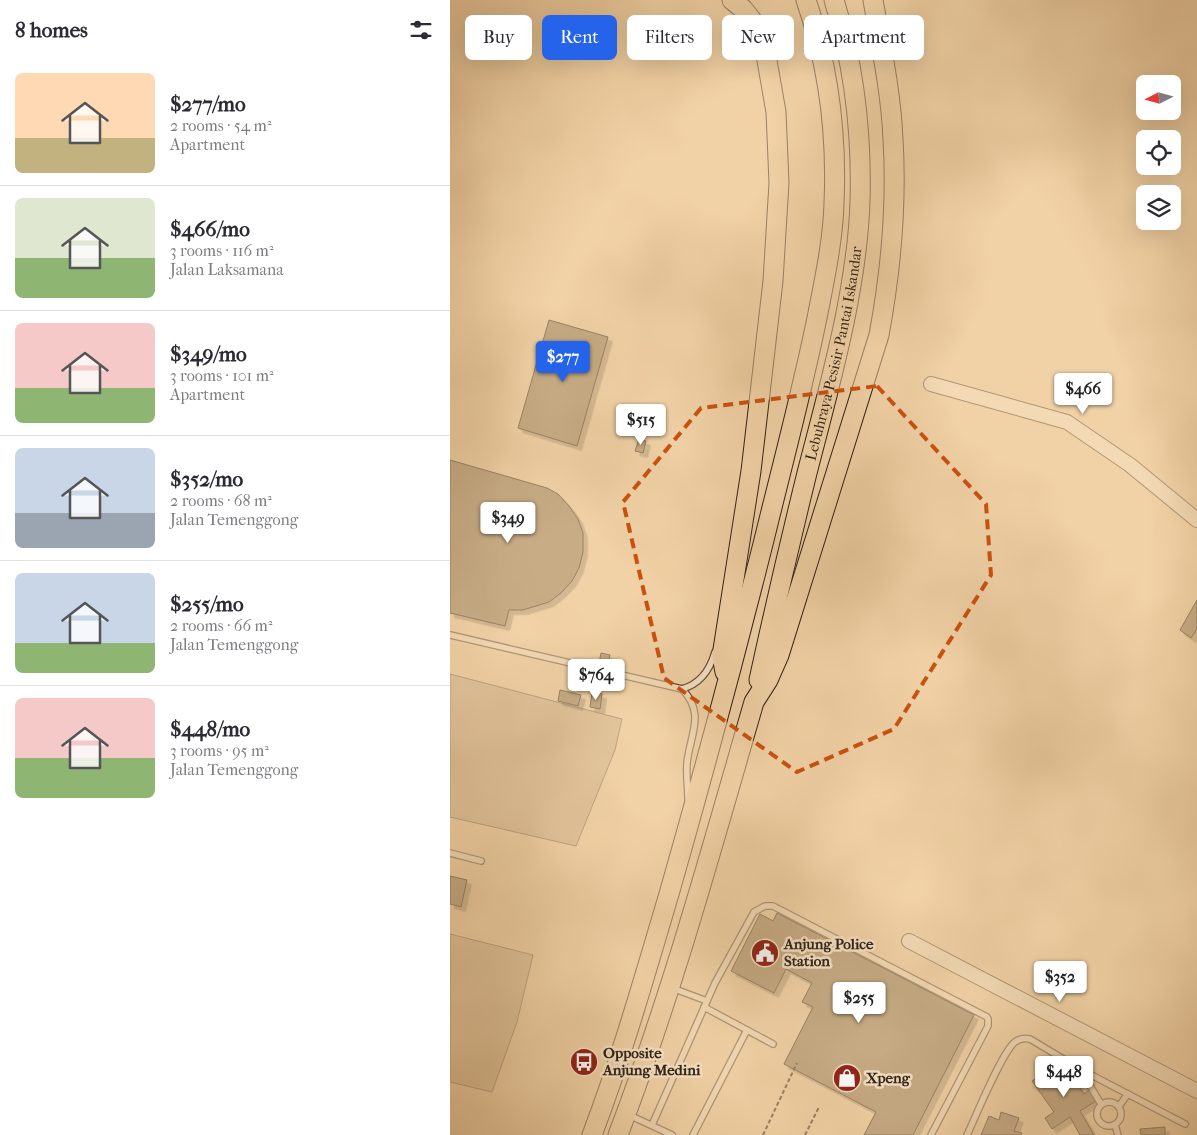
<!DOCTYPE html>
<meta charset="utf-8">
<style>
:root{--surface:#fff;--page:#f2f2f3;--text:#2b2b33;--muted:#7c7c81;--line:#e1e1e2;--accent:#2563eb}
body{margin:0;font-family:"IM FELL French Canon",serif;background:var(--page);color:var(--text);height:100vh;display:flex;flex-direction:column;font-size:19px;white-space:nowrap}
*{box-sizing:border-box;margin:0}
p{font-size:16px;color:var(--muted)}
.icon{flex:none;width:28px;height:28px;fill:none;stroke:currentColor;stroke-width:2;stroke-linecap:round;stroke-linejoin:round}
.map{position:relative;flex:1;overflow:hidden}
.sheet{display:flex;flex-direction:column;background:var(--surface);width:450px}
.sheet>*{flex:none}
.hud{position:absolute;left:15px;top:15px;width:475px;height:45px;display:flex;gap:10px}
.needle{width:32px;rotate:264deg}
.fabs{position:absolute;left:686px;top:75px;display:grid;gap:10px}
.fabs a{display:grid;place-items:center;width:45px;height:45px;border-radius:8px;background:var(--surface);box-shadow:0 5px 20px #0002;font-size:25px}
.price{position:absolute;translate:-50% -42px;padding:0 11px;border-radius:5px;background:#fff;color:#222;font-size:16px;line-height:32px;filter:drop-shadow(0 1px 2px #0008)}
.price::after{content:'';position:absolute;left:50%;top:30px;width:15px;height:11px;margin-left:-8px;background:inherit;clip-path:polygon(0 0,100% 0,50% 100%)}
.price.selected{background:var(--accent);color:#fff}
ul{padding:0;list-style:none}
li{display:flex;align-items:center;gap:15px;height:125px;padding:0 15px}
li+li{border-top:1px solid var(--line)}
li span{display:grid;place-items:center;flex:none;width:140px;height:100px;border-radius:8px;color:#555}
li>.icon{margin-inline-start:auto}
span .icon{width:60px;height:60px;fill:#fffc;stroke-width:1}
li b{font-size:21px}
h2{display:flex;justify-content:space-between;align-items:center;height:60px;padding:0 15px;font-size:21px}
.pill{padding:0 18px;border-radius:8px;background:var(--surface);box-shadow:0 5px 20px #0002;font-size:18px;line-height:45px}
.pill.selected{background:var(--accent);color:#fff}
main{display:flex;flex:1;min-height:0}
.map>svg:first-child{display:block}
.green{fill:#d0b48e;stroke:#806b52}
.building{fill:#947e61;stroke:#302217;filter:url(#shadow)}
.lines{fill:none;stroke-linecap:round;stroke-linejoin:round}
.service-casing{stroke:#604e3b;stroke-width:8}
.tertiary-casing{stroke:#604e3b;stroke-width:16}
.trunk-casing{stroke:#302217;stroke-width:21}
.path{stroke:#302217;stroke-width:2;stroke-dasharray:4 2.5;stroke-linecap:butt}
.service{stroke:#f6e2c5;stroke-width:5.5}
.tertiary{stroke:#f6e2c5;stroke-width:14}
.trunk{stroke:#f1d2a6;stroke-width:19}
.marked{fill:none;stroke:#cc510e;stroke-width:4;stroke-dasharray:10 6;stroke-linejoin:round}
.labels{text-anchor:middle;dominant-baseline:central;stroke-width:5;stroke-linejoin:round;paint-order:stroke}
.street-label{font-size:15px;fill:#302217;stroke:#f6e2c5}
.poi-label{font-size:15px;font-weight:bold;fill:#302217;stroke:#f6e2c5;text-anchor:start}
</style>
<main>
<section class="sheet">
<h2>8 homes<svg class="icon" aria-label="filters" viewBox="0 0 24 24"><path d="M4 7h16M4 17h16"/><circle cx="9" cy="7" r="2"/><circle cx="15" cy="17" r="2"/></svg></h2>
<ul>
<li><span style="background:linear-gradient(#ffd9b3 65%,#c2b280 0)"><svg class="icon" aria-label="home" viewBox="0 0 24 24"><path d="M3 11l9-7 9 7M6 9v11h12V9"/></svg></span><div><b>$277/mo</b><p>2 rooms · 54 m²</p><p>Apartment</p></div></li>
<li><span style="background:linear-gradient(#dfe7d0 60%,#8fb573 0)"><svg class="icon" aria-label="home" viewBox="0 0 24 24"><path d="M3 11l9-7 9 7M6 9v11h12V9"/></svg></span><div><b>$466/mo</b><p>3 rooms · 116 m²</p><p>Jalan Laksamana</p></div></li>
<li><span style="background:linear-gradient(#f6c9c9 65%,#8fb573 0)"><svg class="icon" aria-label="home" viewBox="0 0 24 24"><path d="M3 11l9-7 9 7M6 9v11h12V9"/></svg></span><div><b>$349/mo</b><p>3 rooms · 101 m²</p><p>Apartment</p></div></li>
<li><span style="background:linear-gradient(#c9d6e8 65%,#9aa5b1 0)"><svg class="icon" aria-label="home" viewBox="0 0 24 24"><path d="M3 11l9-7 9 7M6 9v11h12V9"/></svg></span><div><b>$352/mo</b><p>2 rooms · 68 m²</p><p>Jalan Temenggong</p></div></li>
<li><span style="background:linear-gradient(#c9d6e8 70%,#8fb573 0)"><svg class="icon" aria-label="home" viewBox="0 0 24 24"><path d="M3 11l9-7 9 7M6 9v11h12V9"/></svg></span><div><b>$255/mo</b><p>2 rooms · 66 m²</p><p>Jalan Temenggong</p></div></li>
<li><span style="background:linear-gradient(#f6c9c9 60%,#8fb573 0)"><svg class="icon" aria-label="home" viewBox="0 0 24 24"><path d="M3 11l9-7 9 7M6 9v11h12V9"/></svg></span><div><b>$448/mo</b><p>3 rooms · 95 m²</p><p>Jalan Temenggong</p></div></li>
</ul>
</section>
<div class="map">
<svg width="747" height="1135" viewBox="0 0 747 1135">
<defs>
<filter id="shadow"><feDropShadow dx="4.5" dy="4.5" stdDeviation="0" flood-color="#0004"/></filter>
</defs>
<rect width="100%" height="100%" fill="#f1d2a6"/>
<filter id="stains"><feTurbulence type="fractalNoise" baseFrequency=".004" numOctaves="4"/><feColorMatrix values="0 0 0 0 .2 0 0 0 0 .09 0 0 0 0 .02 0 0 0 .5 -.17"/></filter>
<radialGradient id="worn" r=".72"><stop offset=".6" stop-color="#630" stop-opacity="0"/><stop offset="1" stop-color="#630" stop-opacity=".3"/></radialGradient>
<g class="green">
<polygon points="0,674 172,719 165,750 126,846 0,817"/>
<polygon points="0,934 83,955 67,1022 42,1092 0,1082"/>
</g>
<g class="building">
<polygon points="99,320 158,337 127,446 68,428"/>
<polygon points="189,439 196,441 193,453 185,451"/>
<polygon points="0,460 97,488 108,494 119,506 128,519 133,533 133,552 129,568 122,581 111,593 99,602 73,610 59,610 55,626 0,613"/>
<polygon points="747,600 747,629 741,638 730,630"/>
<polygon points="151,653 160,655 158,665 149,663"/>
<polygon points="110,690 131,695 128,706 108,701"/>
<polygon points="142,693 152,694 150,709 140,707"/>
<polygon points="0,876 17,880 11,907 0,904"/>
<polygon points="327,913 524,1015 463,1135 414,1135 426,1112 334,1064 363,1007 352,1002 362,983 336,969 324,993 281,971 310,914 323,921"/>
<polygon points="611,1061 634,1094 639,1090 646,1101 630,1111 644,1135 630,1135 620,1117 602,1129 595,1118 604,1112 582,1081"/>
<polygon points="551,1112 569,1118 564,1131 572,1133 571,1135 531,1135 539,1116 549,1120"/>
<polygon points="715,1127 715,1135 691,1135 690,1129"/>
</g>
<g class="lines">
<defs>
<g id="service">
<path d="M0,635L232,689C250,684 260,670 265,652"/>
<path d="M232,689C256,714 240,734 237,763C236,775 238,788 238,799"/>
<polyline points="0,853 31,861"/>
<polyline points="222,988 257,1001"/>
<polyline points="254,1007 323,1044"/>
<polyline points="630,1069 651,1104"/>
<circle cx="659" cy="1114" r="12"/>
<polyline points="669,1106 678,1094"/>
<polyline points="179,1115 222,1135"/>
<polyline points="202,1125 265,983 304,912 315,906 323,906 537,1017 538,1019 538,1026 481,1135"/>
<polyline points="665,1125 668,1135"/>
<polyline points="243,1135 297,1030"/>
<path d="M517,1135C526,1116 552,1052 565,1042C570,1038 575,1038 580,1039L630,1069L735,1124"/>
</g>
<g id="tertiary">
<polyline points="481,384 617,422 680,465 747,520"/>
<polyline points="459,941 747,1091"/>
</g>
<g id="trunk">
<polyline points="275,672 272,656 301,471 323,281 329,183 326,112 315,49 309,32 301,19 293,9 282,0"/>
<path id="s1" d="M309,680C324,611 340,542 357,473C379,387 407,291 410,202C412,134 404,65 384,0"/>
<path d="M142,1135C172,1056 195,975 219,894C253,775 285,656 315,536C333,462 353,388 368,313C375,277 383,240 384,203C387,135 378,64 356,0"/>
<path d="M168,1135C222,994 262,847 304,702L318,680L329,655L429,335C441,270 447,205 443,139C441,92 431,46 423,0"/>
</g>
</defs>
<use href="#service" class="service-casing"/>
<use href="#tertiary" class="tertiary-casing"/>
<use href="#trunk" class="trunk-casing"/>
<g class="path">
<polyline points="313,1135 347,1063"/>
<polyline points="355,1135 369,1107"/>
</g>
<use href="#service" class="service"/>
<use href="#tertiary" class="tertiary"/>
<use href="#trunk" class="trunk"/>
</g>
<path d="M0 0H747V1135H0ZM427,386L536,504L541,575L444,729L347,772L214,678L173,502L251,408Z" fill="#f1d2a6" fill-opacity=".55" fill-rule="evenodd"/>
<path class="marked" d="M427,386L536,504L541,575L444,729L347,772L214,678L173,502L251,408Z"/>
<defs>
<symbol id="civic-disc" viewBox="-11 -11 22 22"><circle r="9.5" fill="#8f2418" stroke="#f6e2c5"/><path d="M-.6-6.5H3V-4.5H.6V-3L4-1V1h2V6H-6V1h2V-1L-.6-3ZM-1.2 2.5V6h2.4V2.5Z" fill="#fff"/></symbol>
<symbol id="bus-disc" viewBox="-11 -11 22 22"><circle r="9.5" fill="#8f2418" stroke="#f6e2c5"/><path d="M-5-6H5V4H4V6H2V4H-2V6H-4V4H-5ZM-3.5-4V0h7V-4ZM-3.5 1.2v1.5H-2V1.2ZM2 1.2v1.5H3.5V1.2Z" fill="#fff"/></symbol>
<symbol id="shop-disc" viewBox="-11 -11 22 22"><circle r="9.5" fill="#8f2418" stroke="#f6e2c5"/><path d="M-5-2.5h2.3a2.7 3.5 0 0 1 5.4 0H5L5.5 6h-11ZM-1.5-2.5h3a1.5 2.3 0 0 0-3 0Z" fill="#fff"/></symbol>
</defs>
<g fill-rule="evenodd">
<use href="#civic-disc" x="299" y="937" width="32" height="32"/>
<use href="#bus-disc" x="118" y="1046" width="32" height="32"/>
<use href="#shop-disc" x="381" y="1062" width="32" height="32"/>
</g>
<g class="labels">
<g class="street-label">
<text stroke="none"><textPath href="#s1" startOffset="335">Lebuhraya Pesisir Pantai Iskandar</textPath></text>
</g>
<g class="poi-label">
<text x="334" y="944">Anjung Police<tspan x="334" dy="17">Station</tspan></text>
<text x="153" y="1053">Opposite<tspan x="153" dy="17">Anjung Medini</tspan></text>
<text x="416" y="1078">Xpeng</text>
</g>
</g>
<rect width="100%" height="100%" filter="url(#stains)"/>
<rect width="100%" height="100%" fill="url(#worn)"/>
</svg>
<div class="fabs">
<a><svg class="needle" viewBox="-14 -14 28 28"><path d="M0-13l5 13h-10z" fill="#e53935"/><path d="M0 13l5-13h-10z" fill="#7c7c81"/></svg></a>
<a><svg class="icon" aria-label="locate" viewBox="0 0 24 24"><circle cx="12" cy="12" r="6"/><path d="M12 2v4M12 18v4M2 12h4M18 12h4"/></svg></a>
<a><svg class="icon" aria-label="layers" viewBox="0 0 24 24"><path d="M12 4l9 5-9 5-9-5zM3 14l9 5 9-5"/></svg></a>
</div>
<b class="price selected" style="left:113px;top:383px">$277</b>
<b class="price" style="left:633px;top:415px">$466</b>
<b class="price" style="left:191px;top:446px">$515</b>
<b class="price" style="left:58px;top:544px">$349</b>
<b class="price" style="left:146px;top:701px">$764</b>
<b class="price" style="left:610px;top:1003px">$352</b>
<b class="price" style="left:409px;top:1024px">$255</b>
<b class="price" style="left:614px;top:1098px">$448</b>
<div class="hud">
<a class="pill">Buy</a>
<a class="pill selected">Rent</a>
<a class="pill">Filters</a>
<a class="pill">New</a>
<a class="pill">Apartment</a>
</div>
</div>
</main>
